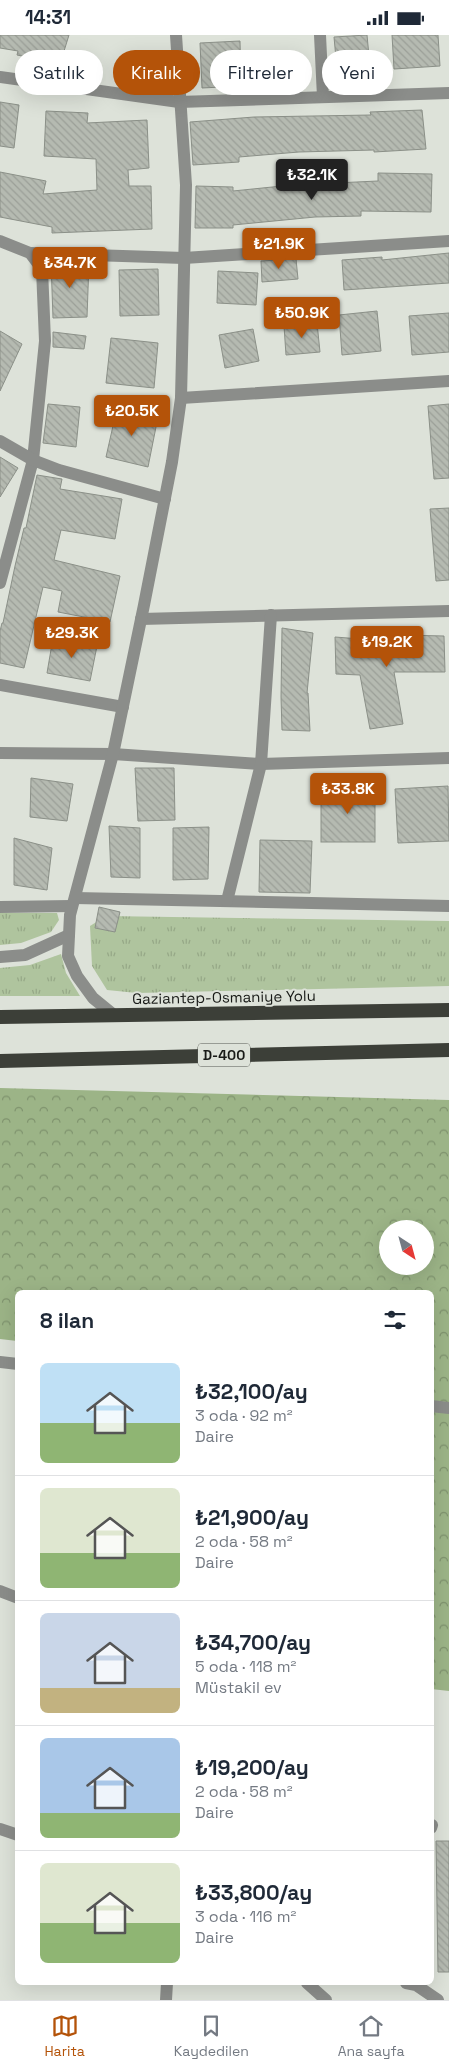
<!DOCTYPE html>
<html lang="tr">
<meta charset="utf-8">
<style>
:root{--surface:#fff;--page:#f2f2f3;--text:#1f2937;--muted:#747a83;--line:#e0e1e3;--accent:#b45309}
body{margin:0;font-family:"Space Grotesk",sans-serif;background:var(--page);color:var(--text);height:100vh;display:flex;flex-direction:column;font-size:19px;white-space:nowrap}
*{box-sizing:border-box;margin:0}
p{font-size:16px;color:var(--muted)}
.icon{flex:none;width:28px;height:28px;fill:none;stroke:currentColor;stroke-width:2;stroke-linecap:round;stroke-linejoin:round}
.map{position:relative;flex:1;overflow:hidden}
.drawer{position:absolute;left:15px;top:1255px;width:419px;height:695px;display:flex;flex-direction:column;background:var(--surface);border-radius:8px;box-shadow:0 5px 20px #0002}
.drawer>*{flex:none}
.guide{position:absolute;left:15px;top:15px;width:420px;height:45px;display:flex;gap:10px}
.needle{width:32px;rotate:144deg}
.tools{position:absolute;left:379px;top:1185px;display:grid;gap:10px}
.tools a{display:grid;place-items:center;width:55px;height:55px;border-radius:50%;background:var(--surface);box-shadow:0 5px 20px #0002;font-size:25px}
.price{position:absolute;translate:-50% -42px;padding:0 11px;border-radius:5px;background:var(--accent);color:#fff;font-size:16px;line-height:32px;filter:drop-shadow(0 1px 2px #0008)}
.price::after{content:'';position:absolute;left:50%;top:30px;width:15px;height:11px;margin-left:-8px;background:inherit;clip-path:polygon(0 0,100% 0,50% 100%)}
.price.current{background:#222;color:#fff}
ul{padding:0;list-style:none}
li{display:flex;align-items:center;gap:15px;height:125px;padding:0 25px}
li+li{border-top:1px solid var(--line)}
li span{display:grid;place-items:center;flex:none;width:140px;height:100px;border-radius:8px;color:#555}
li>.icon{margin-inline-start:auto}
span .icon{width:60px;height:60px;fill:#fffc;stroke-width:1}
li b{font-size:21px}
h2{display:flex;justify-content:space-between;align-items:center;height:60px;padding:0 25px;font-size:21px}
.pill{padding:0 18px;border-radius:22px;background:var(--surface);box-shadow:0 5px 20px #0002;font-size:18px;line-height:45px}
.pill.current{background:var(--accent);color:#fff}
.status{display:flex;justify-content:space-between;align-items:center;height:35px;padding:0 25px;background:var(--surface);direction:ltr}
.status svg{height:14px;fill:currentColor}
.menu{display:flex;justify-content:space-around;align-items:center;height:70px;border-top:1px solid var(--line);background:var(--surface);font-size:14px;color:var(--muted)}
.menu a{display:grid;justify-items:center;gap:2px}
.menu .current{color:var(--accent)}
.map>svg:first-child{display:block}
.grass{fill:url(#grass-tufts)}
.forest{fill:url(#forest-crowns);fill-rule:evenodd}
.building{fill:url(#building-back-hatch);stroke:#8b9088}
.lines{fill:none;stroke-linecap:round;stroke-linejoin:round}
.minor{stroke:#8b8d8a;stroke-width:12}
.tertiary{stroke:#8b8d8a;stroke-width:12}
.trunk{stroke:#3c3f38;stroke-width:14}
.labels{text-anchor:middle;dominant-baseline:central;stroke-width:4;stroke-linejoin:round;paint-order:stroke}
.shield{fill:#dde2d9;stroke:#535651;stroke-width:1}
.shield-label{font-size:14px;font-weight:bold;fill:#181a17}
.street-label{font-size:15px;fill:#181a17;stroke:#dde2d9}
</style>
<div class="status"><b>14:31</b><svg viewBox="0 0 49 12"><path d="M0 12V9h3v3zM5 12V6h3v6zM10 12V3h3v9zM15 12V0h3v12zM26 1h20v11H26zM47 4h2v5h-2z"/></svg></div>
<div class="map">
<svg width="449" height="1965" viewBox="0 0 449 1965">
<defs>
<pattern id="grass-tufts" width="24" height="20" patternUnits="userSpaceOnUse" patternTransform="scale(1.25)"><rect width="24" height="20" fill="#afc49e"/><path d="M3 7l-1-3M5 7V3M7 7l1-3M15 17l-1-3M17 17v-4M19 17l1-3" fill="none" stroke="#96a887"/></pattern>
<pattern id="forest-crowns" width="20" height="18" patternUnits="userSpaceOnUse" patternTransform="scale(1.25)"><rect width="20" height="18" fill="#9cb487"/><path d="M2 6a3 3 0 1 1 6 0M12 15a3 3 0 1 1 6 0" fill="none" stroke="#7e926d"/></pattern>
<pattern id="building-back-hatch" width="6" height="6" patternUnits="userSpaceOnUse" patternTransform="scale(1.25)"><rect width="6" height="6" fill="#b5bab1"/><path d="M-1 5l2 2M0 0l6 6M5-1l2 2" fill="none" stroke="#9b9f98"/></pattern>
</defs>
<rect width="100%" height="100%" fill="#dde2d9"/>
<g class="grass">
<polygon points="0,878 57,878 59,885 51,897 21,908 0,910"/>
<polygon points="106,881 449,886 449,951 137,958 107,955 92,931 90,891"/>
<polygon points="61,919 66,938 80,961 0,961 0,933 30,930"/>
</g>
<path class="forest" d="M0,1053L449,1065V1656L431,1654V1258H18L17,1306L0,1304ZM388,1194H425V1231H388Z"/>
<g class="building">
<polygon points="0,0 69,0 60,29 17,20 18,16 0,13"/>
<polygon points="367,0 371,42 338,45 334,2"/>
<polygon points="392,0 438,0 440,31 394,34"/>
<polygon points="240,6 241,51 202,53 200,8"/>
<polygon points="301,21 303,43 270,46 268,24"/>
<polygon points="0,67 19,70 14,113 0,111"/>
<polygon points="422,75 426,114 374,117 374,115 299,117 239,122 239,127 193,130 190,87 254,82 371,80 370,77"/>
<polygon points="46,76 88,78 87,88 147,85 149,133 128,135 129,151 151,151 152,194 52,198 52,192 0,182 0,137 46,146 43,159 97,155 96,124 44,121"/>
<polygon points="378,138 432,139 431,177 361,176 361,181 315,182 233,190 233,193 195,193 196,151 233,152 233,156 292,150 378,146"/>
<polygon points="449,218 449,248 344,255 342,225 382,222 382,225"/>
<polygon points="296,224 298,244 262,247 261,226"/>
<polygon points="51,227 89,228 87,282 53,283"/>
<polygon points="158,234 159,280 120,281 119,235"/>
<polygon points="218,236 258,238 256,270 217,268"/>
<polygon points="377,276 381,316 342,320 339,280"/>
<polygon points="449,278 449,317 412,320 409,281"/>
<polygon points="317,288 320,317 286,320 284,291"/>
<polygon points="253,294 259,326 225,333 219,300"/>
<polygon points="0,296 22,309 0,356"/>
<polygon points="53,297 86,301 84,314 53,312"/>
<polygon points="111,303 158,308 154,353 106,348"/>
<polygon points="48,369 80,372 76,412 43,408"/>
<polygon points="449,369 449,443 434,444 428,371"/>
<polygon points="117,373 158,382 148,432 106,422"/>
<polygon points="0,422 18,433 0,462"/>
<polygon points="37,440 62,444 60,454 122,464 115,504 61,495 54,525 120,541 110,587 58,577 62,556 43,552 24,633 0,628 0,596 2,588 3,588 15,531 24,493 26,493"/>
<polygon points="449,473 449,545 436,546 430,474"/>
<polygon points="282,593 313,598 307,658 308,658 310,696 282,695 281,662"/>
<polygon points="373,596 403,597 403,600 444,601 445,637 394,637 403,689 370,694 360,640 336,639 335,602 373,605"/>
<polygon points="53,603 97,611 90,646 47,638"/>
<polygon points="135,733 174,733 175,785 138,786"/>
<polygon points="31,743 73,749 67,786 30,782"/>
<polygon points="448,751 449,806 398,808 395,754"/>
<rect x="321" y="753" width="54" height="54"/>
<polygon points="109,791 140,793 140,843 111,842"/>
<polygon points="209,792 208,844 173,845 173,793"/>
<polygon points="14,803 52,813 47,855 14,850"/>
<polygon points="260,805 312,806 310,858 259,857"/>
<polygon points="99,872 120,877 115,897 95,893"/>
<polygon points="436,1806 449,1806 449,1937 438,1937"/>
</g>
<g class="lines">
<g class="minor">
<polyline points="320,0 323,62"/>
<polyline points="0,42 179,67 449,58"/>
<polyline points="0,206 30,218 42,234 45,306 33,425 0,548"/>
<polyline points="30,218 184,223 449,206"/>
<polyline points="181,363 449,346"/>
<polyline points="0,406 33,425 59,435 165,464"/>
<polyline points="141,584 449,576"/>
<polyline points="0,650 123,672"/>
<polyline points="0,718 113,719 261,729 449,723"/>
<polyline points="75,863 449,871"/>
<polyline points="227,866 261,729 271,580"/>
<polyline points="0,872 72,871"/>
<polyline points="0,1327 18,1329"/>
<polyline points="431,1371 449,1373"/>
<polyline points="0,1556 18,1563"/>
<polyline points="431,1793 432,1790"/>
<polyline points="0,1794 18,1800"/>
<polyline points="307,1948 326,1965"/>
<polyline points="406,1948 416,1950 438,1965"/>
<polyline points="166,1965 167,1948"/>
</g>
<g class="tertiary">
<polyline points="0,922 25,920 69,900"/>
<polyline points="115,981 93,963 77,941 68,921 70,880 113,719 144,570 172,427 181,363 186,150 176,0"/>
</g>
<g class="trunk">
<polyline points="0,982 449,975"/>
<polyline points="0,1026 449,1015"/>
</g>
</g>
<g class="labels">
<rect class="shield" x="198" y="1008.5" width="52" height="23" rx="4"/>
<g class="shield-label">
<text x="224" y="1020">D-400</text>
</g>
<g class="street-label">
<text transform="translate(224 962) rotate(-1)">Gaziantep-Osmaniye Yolu</text>
</g>
</g>
</svg>
<div class="tools">
<a><svg class="needle" viewBox="-14 -14 28 28"><path d="M0-13l5 13h-10z" fill="#e53935"/><path d="M0 13l5-13h-10z" fill="#747a83"/></svg></a>
</div>
<b class="price current" style="left:312px;top:166px">₺32.1K</b>
<b class="price" style="left:279px;top:235px">₺21.9K</b>
<b class="price" style="left:70px;top:254px">₺34.7K</b>
<b class="price" style="left:302px;top:304px">₺50.9K</b>
<b class="price" style="left:132px;top:402px">₺20.5K</b>
<b class="price" style="left:72px;top:624px">₺29.3K</b>
<b class="price" style="left:387px;top:633px">₺19.2K</b>
<b class="price" style="left:348px;top:780px">₺33.8K</b>
<div class="guide">
<a class="pill">Satılık</a>
<a class="pill current">Kiralık</a>
<a class="pill">Filtreler</a>
<a class="pill">Yeni</a>
</div>
<section class="drawer">
<h2>8 ilan<svg class="icon" aria-label="filters" viewBox="0 0 24 24"><path d="M4 7h16M4 17h16"/><circle cx="9" cy="7" r="2"/><circle cx="15" cy="17" r="2"/></svg></h2>
<ul>
<li><span style="background:linear-gradient(#bfe0f5 60%,#8fb573 0)"><svg class="icon" aria-label="home" viewBox="0 0 24 24"><path d="M3 11l9-7 9 7M6 9v11h12V9"/></svg></span><div><b>₺32,100/ay</b><p>3 oda · 92 m²</p><p>Daire</p></div></li>
<li><span style="background:linear-gradient(#dfe7d0 65%,#8fb573 0)"><svg class="icon" aria-label="home" viewBox="0 0 24 24"><path d="M3 11l9-7 9 7M6 9v11h12V9"/></svg></span><div><b>₺21,900/ay</b><p>2 oda · 58 m²</p><p>Daire</p></div></li>
<li><span style="background:linear-gradient(#c9d6e8 75%,#c2b280 0)"><svg class="icon" aria-label="home" viewBox="0 0 24 24"><path d="M3 11l9-7 9 7M6 9v11h12V9"/></svg></span><div><b>₺34,700/ay</b><p>5 oda · 118 m²</p><p>Müstakil ev</p></div></li>
<li><span style="background:linear-gradient(#a9c7e8 75%,#8fb573 0)"><svg class="icon" aria-label="home" viewBox="0 0 24 24"><path d="M3 11l9-7 9 7M6 9v11h12V9"/></svg></span><div><b>₺19,200/ay</b><p>2 oda · 58 m²</p><p>Daire</p></div></li>
<li><span style="background:linear-gradient(#dfe7d0 60%,#8fb573 0)"><svg class="icon" aria-label="home" viewBox="0 0 24 24"><path d="M3 11l9-7 9 7M6 9v11h12V9"/></svg></span><div><b>₺33,800/ay</b><p>3 oda · 116 m²</p><p>Daire</p></div></li>
</ul>
</section>
</div>
<nav class="menu">
<a class="current"><svg class="icon" aria-label="map" viewBox="0 0 24 24"><path d="M3 6l6-2 6 2 6-2v14l-6 2-6-2-6 2zM9 4v14M15 6v14"/></svg>Harita</a>
<a><svg class="icon" aria-label="saved" viewBox="0 0 24 24"><path d="M7 4h10v16l-5-4-5 4z"/></svg>Kaydedilen</a>
<a><svg class="icon" aria-label="home" viewBox="0 0 24 24"><path d="M3 11l9-7 9 7M6 9v11h12V9"/></svg>Ana sayfa</a>
</nav>
